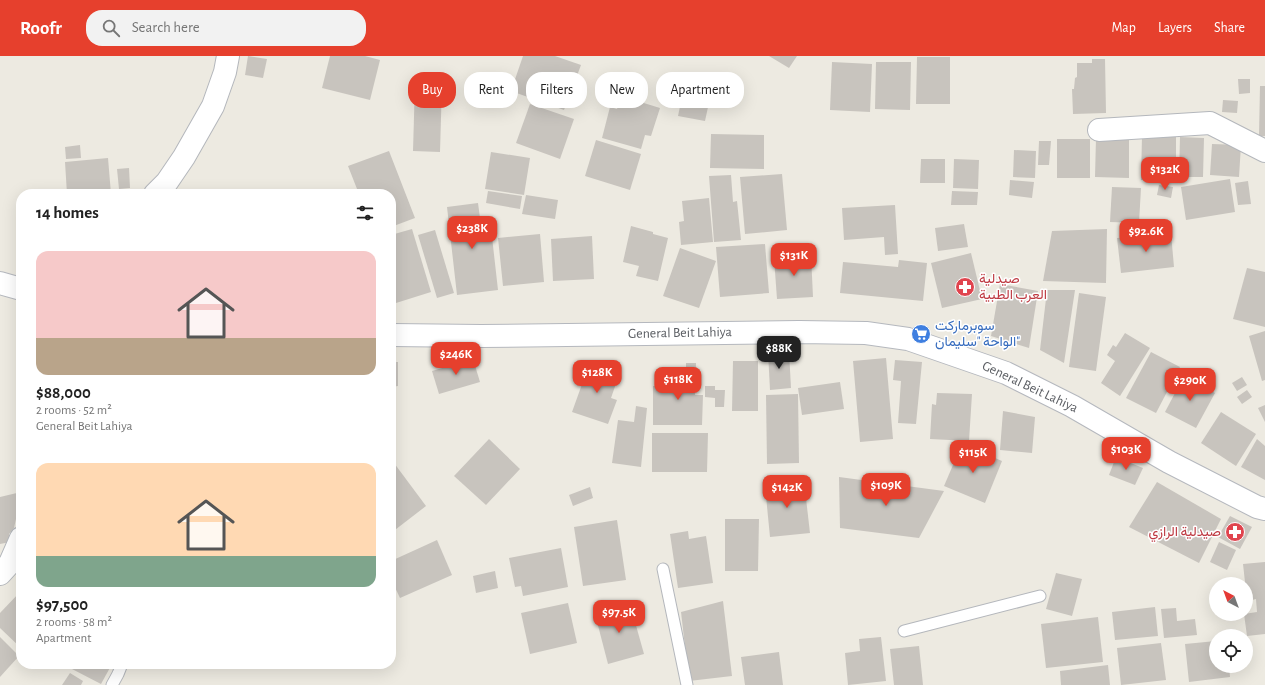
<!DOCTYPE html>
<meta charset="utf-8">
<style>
:root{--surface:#fff;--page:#f2f2f2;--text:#222;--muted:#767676;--accent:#e6402d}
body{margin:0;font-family:"Alegreya Sans",Vazirmatn,sans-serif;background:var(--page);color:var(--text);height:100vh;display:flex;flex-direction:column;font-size:15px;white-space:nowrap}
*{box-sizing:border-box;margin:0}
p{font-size:13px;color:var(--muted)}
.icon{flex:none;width:22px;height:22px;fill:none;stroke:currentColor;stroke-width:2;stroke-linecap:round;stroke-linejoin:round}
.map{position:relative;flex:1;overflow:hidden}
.sheet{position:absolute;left:16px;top:133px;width:380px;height:480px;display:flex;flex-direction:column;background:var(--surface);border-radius:16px;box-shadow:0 4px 16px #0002}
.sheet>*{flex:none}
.guide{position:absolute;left:408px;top:16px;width:380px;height:36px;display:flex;gap:8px}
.needle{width:26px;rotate:319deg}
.fabs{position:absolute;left:1209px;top:521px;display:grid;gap:8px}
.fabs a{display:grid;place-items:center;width:44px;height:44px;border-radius:50%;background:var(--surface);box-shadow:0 4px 16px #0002;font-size:20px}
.price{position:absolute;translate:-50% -34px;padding:0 9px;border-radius:8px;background:var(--accent);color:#fff;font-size:13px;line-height:26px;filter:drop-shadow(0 1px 2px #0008)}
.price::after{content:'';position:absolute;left:50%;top:24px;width:12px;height:9px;margin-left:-6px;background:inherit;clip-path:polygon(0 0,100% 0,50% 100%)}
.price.on{background:#222;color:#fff}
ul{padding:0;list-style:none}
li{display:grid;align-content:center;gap:8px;height:212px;padding:0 20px}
li span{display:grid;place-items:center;height:124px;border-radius:12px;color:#555}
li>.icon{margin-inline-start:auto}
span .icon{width:72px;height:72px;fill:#fffc;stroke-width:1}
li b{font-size:17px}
h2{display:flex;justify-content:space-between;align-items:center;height:48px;padding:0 20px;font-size:17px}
.tag{padding:0 14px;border-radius:16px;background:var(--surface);box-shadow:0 4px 16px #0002;font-size:14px;line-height:36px}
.tag.on{background:var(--accent);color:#fff}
header{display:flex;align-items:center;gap:24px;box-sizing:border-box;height:56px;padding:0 20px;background:var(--accent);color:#fff}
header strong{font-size:19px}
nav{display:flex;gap:22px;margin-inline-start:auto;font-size:14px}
.search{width:280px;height:36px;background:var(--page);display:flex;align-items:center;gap:10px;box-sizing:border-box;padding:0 14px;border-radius:16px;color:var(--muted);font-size:15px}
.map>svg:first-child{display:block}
.building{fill:#c8c4be}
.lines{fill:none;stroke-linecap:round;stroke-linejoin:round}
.service-casing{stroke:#b4b7bc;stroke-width:13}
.minor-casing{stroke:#b4b7bc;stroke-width:24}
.secondary-casing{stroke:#b5b8be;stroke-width:24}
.service{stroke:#fff;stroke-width:11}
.minor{stroke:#fff;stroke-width:22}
.secondary{stroke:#fff;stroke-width:22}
.labels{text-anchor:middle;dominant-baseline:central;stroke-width:3;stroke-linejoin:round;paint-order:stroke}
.health-label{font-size:14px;fill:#be3a42;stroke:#fff;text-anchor:start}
.shop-label{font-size:14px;fill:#366cbe;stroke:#fff;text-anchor:start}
.street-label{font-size:14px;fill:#5a5d62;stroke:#fff}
</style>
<header>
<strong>Roofr</strong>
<div class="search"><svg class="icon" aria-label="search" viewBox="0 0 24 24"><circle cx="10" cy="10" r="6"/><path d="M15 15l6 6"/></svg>Search here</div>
<nav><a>Map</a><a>Layers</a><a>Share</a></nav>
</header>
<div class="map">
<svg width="1265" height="629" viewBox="0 0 1265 629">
<rect width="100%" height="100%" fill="#edeae1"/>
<g class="building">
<polygon points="248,0 267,3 263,22 245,19"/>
<polygon points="330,0 365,0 380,4 370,44 322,32"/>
<polygon points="523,0 555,0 581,9 564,54 511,35"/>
<polygon points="769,0 797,0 789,12"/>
<polygon points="917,1 950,1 950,48 916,48"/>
<polygon points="1092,3 1105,3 1106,57 1073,58 1072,33 1074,33 1075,22 1077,21 1077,7 1092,7"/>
<polygon points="832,6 872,8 870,56 830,54"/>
<polygon points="876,6 911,6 910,54 875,53"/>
<polygon points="1238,23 1250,23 1250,37 1239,38"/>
<polygon points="415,26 442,27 440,96 413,95"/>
<polygon points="1260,30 1265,30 1265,80 1259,80"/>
<polygon points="683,36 710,42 705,65 678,60"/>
<polygon points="621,40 660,52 651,80 645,79 641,93 602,82 610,51 617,53"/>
<polygon points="1223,44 1238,45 1237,57 1222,56"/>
<polygon points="530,48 574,63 560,103 516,87"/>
<polygon points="711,78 764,79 764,113 710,112"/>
<polygon points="1142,80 1176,81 1176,124 1141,124"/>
<polygon points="1180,81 1204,82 1203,121 1179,121"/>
<polygon points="1096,82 1129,82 1129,122 1095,121"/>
<rect x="1057" y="83" width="33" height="39"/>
<polygon points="596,84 641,98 630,134 585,120"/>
<polygon points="1039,85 1051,85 1049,109 1038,109"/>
<polygon points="1212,88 1241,89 1239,121 1210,119"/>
<polygon points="80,89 81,102 66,103 65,91"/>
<polygon points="1014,94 1036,95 1035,122 1013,121"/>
<polygon points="389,95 415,162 391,171 391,138 359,138 348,110"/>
<polygon points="491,96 530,102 524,139 485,133"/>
<polygon points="108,102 111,138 67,138 65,106"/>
<polygon points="921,103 945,103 945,127 920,127"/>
<polygon points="954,103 979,104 978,133 953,132"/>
<polygon points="129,112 130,132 119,133 117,113"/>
<polygon points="782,118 787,174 745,178 740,121"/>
<polygon points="731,119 733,146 737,145 741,184 714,186 709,120"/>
<polygon points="1230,123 1235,156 1186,164 1181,131"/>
<polygon points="1010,124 1034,126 1032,142 1009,139"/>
<polygon points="1248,125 1251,148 1238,149 1235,127"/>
<polygon points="1159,129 1173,131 1171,142 1157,139"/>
<polygon points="1112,131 1141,132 1139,167 1110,166"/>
<polygon points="488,135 522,140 520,153 486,147"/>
<polygon points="952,135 978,136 977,149 951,149"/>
<polygon points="526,139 558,144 555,163 522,158"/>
<polygon points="709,142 713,186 681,189 679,166 684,165 682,145"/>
<polygon points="478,147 480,162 485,161 487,173 491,172 498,234 457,239 447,151"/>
<polygon points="895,149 898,198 885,199 884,181 844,184 842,152"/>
<polygon points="964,168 968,191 938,195 935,172"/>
<polygon points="631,170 653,176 653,178 668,182 658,225 636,220 639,210 623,206"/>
<polygon points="412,173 431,236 396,247 391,230 391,179"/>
<polygon points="1107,173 1106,227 1043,225 1052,175"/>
<polygon points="435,174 454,237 437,242 418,179"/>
<polygon points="1171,177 1174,211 1121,217 1117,182"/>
<polygon points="540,178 544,226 503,230 498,182"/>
<polygon points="592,180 594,223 553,225 551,183"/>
<polygon points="765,188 769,237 720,241 716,191"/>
<polygon points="680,192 716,205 699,252 663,240"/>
<polygon points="971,197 982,243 942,252 931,207"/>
<polygon points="811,199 813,241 777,243 774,202"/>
<polygon points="899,204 927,207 923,245 840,237 843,206 898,211"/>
<polygon points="1247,212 1265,216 1265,271 1233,263"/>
<polygon points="1000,228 1038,235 1029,292 991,280"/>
<polygon points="1047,234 1075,234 1064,307 1040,294"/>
<polygon points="1079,237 1106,241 1096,315 1069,311"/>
<polygon points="1265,275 1265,324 1262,325 1249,280"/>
<polygon points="1125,277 1150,292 1120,340 1101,327 1115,305 1107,299 1113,289 1116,291"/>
<polygon points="789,295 791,332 770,334 768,296"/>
<polygon points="1151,296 1180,311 1156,357 1126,342"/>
<polygon points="886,302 893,383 860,386 853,305"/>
<polygon points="473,303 480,326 439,338 432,315"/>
<polygon points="895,304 922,306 916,368 898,367 901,325 893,324"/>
<polygon points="733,305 758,305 758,355 732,355"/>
<polygon points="391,306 398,306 398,330 391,331"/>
<polygon points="590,306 620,316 611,342 617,344 608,368 572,356"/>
<polygon points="686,307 696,307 695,339 703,339 702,369 653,369 653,330 667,330 667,321 686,321"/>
<polygon points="1184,320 1215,337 1196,372 1165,356"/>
<polygon points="1242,321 1247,329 1237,335 1232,327"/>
<polygon points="840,326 844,353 802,359 798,332"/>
<polygon points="705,330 715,330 715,334 725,334 724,351 715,351 715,342 705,341"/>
<polygon points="1247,334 1252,341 1242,348 1237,341"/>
<polygon points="937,337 972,338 969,385 930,383 932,348 936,349"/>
<polygon points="798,338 799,407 767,408 766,339"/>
<polygon points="1265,349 1265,366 1258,352"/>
<polygon points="636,350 647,352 641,411 612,407 618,364 634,366"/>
<polygon points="1003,355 1035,361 1032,397 1000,394"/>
<polygon points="1221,356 1256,378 1236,410 1201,387"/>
<polygon points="652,377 708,377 707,416 652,416"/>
<polygon points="489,383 520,413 486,449 454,420"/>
<polygon points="1257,383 1265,390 1265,424 1241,411"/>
<polygon points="962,388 1002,405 985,447 944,430"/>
<polygon points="1116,401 1143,412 1135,429 1109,419"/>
<polygon points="394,407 426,450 391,477 391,409"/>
<polygon points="839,421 944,435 919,482 840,472"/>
<polygon points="804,425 810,477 770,481 765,430"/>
<polygon points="1157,426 1221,463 1199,507 1129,471"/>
<polygon points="590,431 593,442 573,450 569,439"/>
<polygon points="21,436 21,459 16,463 14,472 9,478 10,486 0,488 0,441"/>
<polygon points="1230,460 1252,471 1240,493 1218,481"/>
<polygon points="725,463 759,463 758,515 725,515"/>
<polygon points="617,464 626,524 583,530 574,471"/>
<polygon points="688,475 689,483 706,480 713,527 678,532 670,478"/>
<polygon points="437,484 452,519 400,542 391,523 391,505"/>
<polygon points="1219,486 1236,494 1227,514 1210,506"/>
<polygon points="561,492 568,531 523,540 521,530 515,531 509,502"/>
<polygon points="1265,506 1265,578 1247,580 1244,558 1257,556 1256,543 1252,544 1251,534 1246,535 1243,508"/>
<polygon points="495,515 498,532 476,537 473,520"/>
<polygon points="1056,517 1082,523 1072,560 1046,553"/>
<polygon points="20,536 21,537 21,592 0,572 0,557"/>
<polygon points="723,545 732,620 689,625 681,556"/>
<polygon points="568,547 577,587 530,598 521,557"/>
<polygon points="630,548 644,598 608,608 595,558"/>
<polygon points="1155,551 1158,580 1115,584 1112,556"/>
<polygon points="1176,552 1177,565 1195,563 1197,579 1164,582 1161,553"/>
<polygon points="1223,558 1239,558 1240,561 1223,563"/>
<polygon points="1098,561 1103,606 1046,612 1041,568"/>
<polygon points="0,581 19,600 0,621"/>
<polygon points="881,581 886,625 848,629 845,597 860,595 859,583"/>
<polygon points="1216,585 1216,610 1229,610 1230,621 1189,626 1185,588"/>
<polygon points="1161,587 1166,624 1121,629 1117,592"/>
<polygon points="919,590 923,629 894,629 890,593"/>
<polygon points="779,596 783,629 745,629 741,601"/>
<polygon points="74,608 112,608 101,628 72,613"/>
<polygon points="1108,609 1110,629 1061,629 1060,615"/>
<polygon points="70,617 83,625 81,629 62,629"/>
</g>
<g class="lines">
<defs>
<g id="service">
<polyline points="663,513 687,629"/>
<polyline points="904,575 1040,540"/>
<polyline points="112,629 118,618 122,608"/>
</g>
<g id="minor">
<polyline points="1099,74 1210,67 1265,95"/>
<polyline points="155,138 167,126 184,101 213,50 225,16 228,0"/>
<polyline points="0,518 10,507 21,482"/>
</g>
<g id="secondary">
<polyline points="0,227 21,233"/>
<polyline points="391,279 481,280 799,276 866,277 908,283 1006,317 1072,350 1169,406 1257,451 1265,453"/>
</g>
</defs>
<use href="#service" class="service-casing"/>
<use href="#minor" class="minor-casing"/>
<use href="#secondary" class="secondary-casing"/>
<use href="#service" class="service"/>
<use href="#minor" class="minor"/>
<use href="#secondary" class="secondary"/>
</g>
<defs>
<symbol id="pharmacy-disc" viewBox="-11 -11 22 22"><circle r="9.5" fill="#e0444e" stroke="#fff"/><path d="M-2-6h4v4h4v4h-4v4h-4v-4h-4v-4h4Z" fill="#fff"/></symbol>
<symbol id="supermarket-disc" viewBox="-11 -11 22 22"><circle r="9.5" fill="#3f7fe0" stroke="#fff"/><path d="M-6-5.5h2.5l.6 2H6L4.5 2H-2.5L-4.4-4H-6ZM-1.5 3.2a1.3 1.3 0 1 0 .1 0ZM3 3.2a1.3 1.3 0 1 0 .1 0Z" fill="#fff"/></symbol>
</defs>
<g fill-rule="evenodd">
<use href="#pharmacy-disc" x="954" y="220" width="22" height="22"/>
<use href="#supermarket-disc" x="910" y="267" width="22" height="22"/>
<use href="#pharmacy-disc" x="1224" y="465" width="22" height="22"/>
</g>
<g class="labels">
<g class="health-label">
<text x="979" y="223">صيدلية<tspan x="979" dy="16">العرب الطبية</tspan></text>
<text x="1221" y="476" text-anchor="end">صيدلية الرازي</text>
</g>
<g class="shop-label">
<text x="935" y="270">سوبرماركت<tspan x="935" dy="16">الواحة "سليمان"</tspan></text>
</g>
<g class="street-label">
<text transform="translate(680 277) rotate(-1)">General Beit Lahiya</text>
<text transform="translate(1030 331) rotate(25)">General Beit Lahiya</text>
</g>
</g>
</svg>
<div class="fabs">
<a><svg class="needle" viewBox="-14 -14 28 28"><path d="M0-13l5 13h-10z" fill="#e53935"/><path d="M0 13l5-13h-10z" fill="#767676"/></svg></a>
<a><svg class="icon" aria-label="locate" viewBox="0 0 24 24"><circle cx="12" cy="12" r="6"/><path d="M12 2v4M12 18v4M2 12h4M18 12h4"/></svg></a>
</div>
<b class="price" style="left:1165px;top:135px">$132K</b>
<b class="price" style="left:472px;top:194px">$238K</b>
<b class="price" style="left:1146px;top:197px">$92.6K</b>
<b class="price" style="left:794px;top:221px">$131K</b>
<b class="price on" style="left:779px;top:314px">$88K</b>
<b class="price" style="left:456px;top:320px">$246K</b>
<b class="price" style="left:597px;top:338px">$128K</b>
<b class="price" style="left:678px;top:345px">$118K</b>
<b class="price" style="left:1190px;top:346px">$290K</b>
<b class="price" style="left:1126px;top:415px">$103K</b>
<b class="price" style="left:973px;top:418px">$115K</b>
<b class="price" style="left:886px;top:451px">$109K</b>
<b class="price" style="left:787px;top:453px">$142K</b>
<b class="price" style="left:619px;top:578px">$97.5K</b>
<div class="guide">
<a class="tag on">Buy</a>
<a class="tag">Rent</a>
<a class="tag">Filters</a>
<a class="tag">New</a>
<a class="tag">Apartment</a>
</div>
<section class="sheet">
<h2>14 homes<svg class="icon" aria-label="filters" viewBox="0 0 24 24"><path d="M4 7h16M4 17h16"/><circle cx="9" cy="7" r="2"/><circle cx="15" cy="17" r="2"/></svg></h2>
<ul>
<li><span style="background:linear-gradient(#f6c9c9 70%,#b9a48a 0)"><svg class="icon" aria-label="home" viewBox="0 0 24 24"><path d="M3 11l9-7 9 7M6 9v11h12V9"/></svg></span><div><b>$88,000</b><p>2 rooms · 52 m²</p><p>General Beit Lahiya</p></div></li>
<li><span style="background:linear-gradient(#ffd9b3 75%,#7fa58c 0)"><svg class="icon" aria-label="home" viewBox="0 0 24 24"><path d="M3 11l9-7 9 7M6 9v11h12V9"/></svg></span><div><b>$97,500</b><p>2 rooms · 58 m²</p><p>Apartment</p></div></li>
</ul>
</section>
</div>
